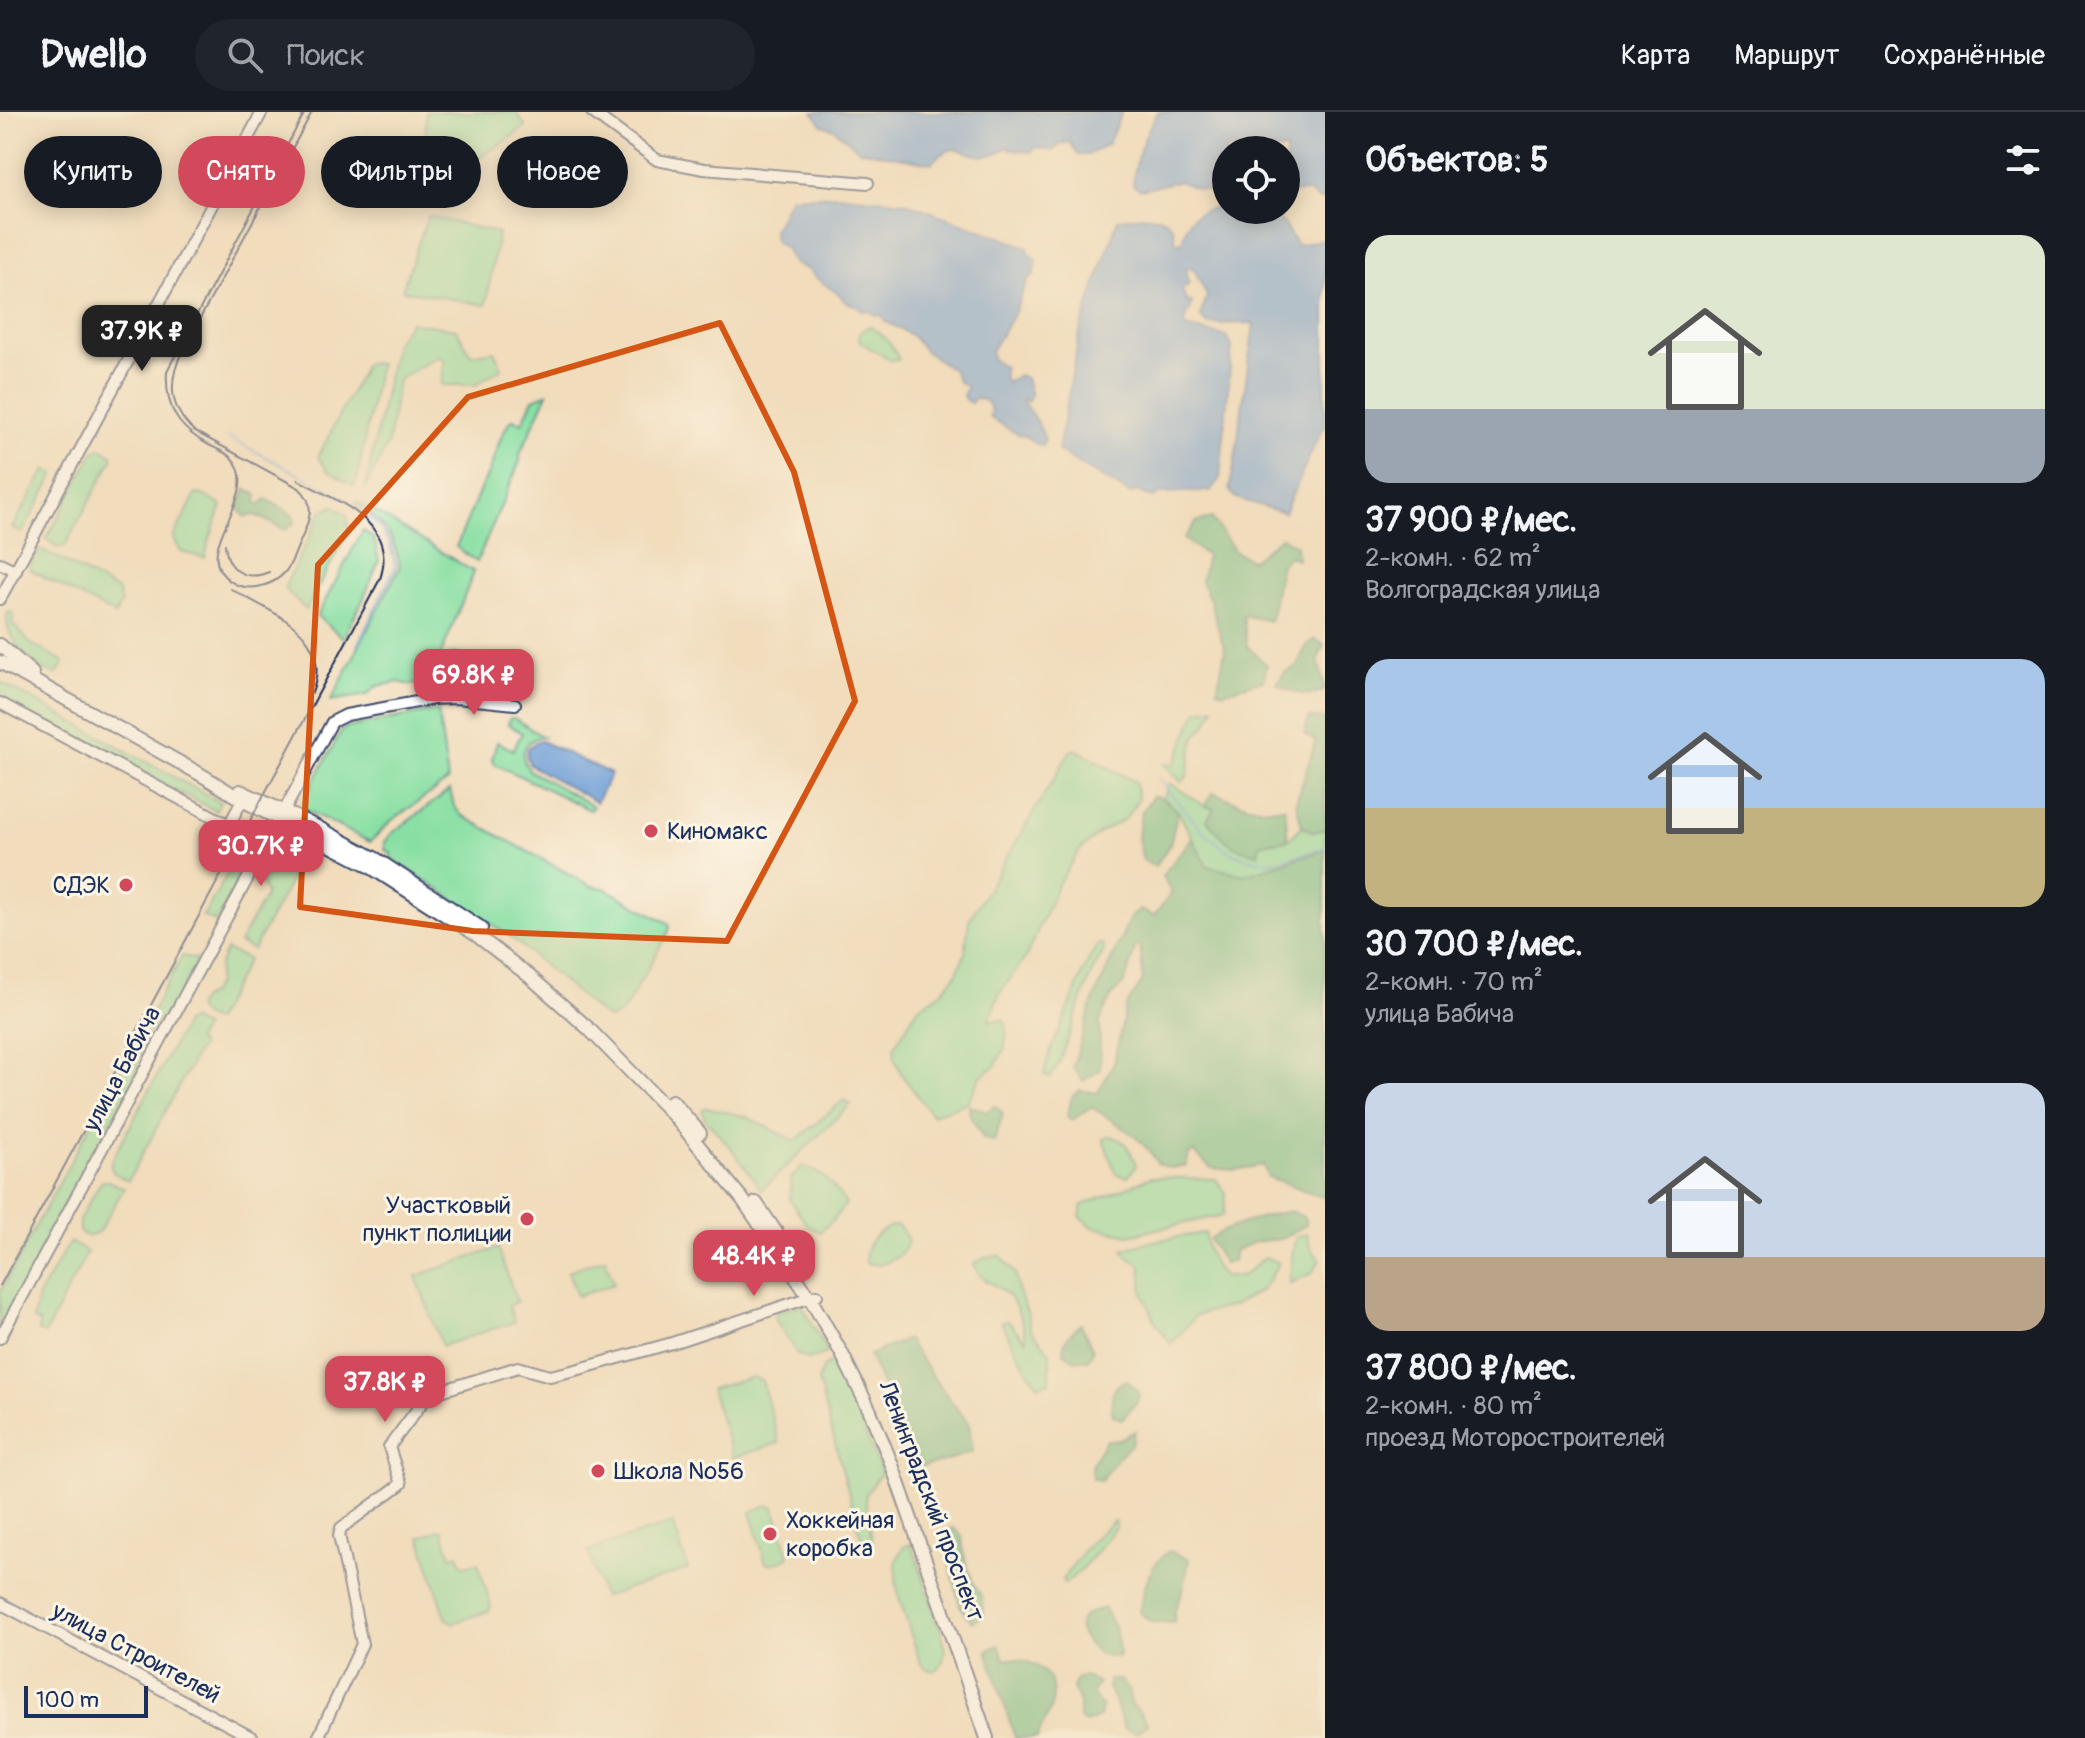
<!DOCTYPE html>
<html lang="ru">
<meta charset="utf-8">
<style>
:root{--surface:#171b24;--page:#20242c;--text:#f1f3f6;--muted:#9ea1a6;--line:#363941;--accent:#d1495b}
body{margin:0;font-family:Pangolin,sans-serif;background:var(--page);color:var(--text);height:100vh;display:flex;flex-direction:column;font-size:30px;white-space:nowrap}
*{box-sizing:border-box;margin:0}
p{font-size:26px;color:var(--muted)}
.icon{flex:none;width:44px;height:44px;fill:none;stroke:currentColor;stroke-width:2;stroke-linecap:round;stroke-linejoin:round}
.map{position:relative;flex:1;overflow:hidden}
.sheet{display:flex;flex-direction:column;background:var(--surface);width:760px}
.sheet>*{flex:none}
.guide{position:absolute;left:24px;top:24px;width:760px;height:72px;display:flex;gap:16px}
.fabs{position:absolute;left:1212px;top:24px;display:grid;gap:16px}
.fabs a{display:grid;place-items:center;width:88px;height:88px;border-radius:50%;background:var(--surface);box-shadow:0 4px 20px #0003;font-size:40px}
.scale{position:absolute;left:24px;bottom:20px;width:124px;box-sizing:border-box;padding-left:8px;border:4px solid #1b2f5e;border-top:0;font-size:22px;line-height:28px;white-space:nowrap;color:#1b2f5e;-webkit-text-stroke:6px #fcf5e5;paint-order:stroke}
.price{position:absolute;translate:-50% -68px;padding:0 18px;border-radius:16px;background:var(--accent);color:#fff;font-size:26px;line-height:52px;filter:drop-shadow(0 2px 4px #0008)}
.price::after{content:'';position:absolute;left:50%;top:48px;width:24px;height:18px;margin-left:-12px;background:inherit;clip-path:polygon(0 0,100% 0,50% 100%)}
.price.on{background:#222;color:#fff}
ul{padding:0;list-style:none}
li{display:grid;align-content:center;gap:16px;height:424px;padding:0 40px}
li span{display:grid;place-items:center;height:248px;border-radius:24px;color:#555}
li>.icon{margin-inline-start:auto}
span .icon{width:144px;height:144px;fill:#fffc;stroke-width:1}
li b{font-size:34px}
h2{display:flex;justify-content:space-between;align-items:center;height:96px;padding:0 40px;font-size:34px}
.chip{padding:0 28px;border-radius:36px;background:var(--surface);box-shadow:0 4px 20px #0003;font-size:28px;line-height:72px}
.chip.on{background:var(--accent);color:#fff}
header{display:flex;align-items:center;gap:48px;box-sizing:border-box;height:112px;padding:0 40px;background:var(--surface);border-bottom:2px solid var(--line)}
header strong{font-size:38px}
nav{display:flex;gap:44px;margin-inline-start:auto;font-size:28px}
.search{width:560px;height:72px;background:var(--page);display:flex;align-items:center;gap:20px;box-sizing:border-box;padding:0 28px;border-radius:44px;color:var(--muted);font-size:30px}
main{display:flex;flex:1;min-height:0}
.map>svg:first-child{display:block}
.green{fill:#87dfa3;stroke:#518780;stroke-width:2}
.forest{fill:#6dbe89;stroke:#447674;stroke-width:2}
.water{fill:#6e9fd8;stroke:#44679b;stroke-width:2}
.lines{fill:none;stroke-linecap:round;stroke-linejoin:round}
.stream{stroke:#6e9fd8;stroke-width:2}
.minor-casing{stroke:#3b496c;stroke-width:14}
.major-casing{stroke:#3b496c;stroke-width:16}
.minor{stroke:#fff;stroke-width:10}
.major{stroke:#fff;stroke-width:12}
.tram{stroke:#1b2f5e;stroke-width:2}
.marked{fill:none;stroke:#d45514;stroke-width:6;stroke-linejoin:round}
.poi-dot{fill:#d1495b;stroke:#fcf5e5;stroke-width:3}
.labels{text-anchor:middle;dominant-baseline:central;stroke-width:6;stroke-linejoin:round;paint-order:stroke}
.poi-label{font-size:24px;fill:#1b2f5e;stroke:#fcf5e5;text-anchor:start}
.street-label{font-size:24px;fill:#1b2f5e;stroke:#fcf5e5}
</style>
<header>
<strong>Dwello</strong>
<div class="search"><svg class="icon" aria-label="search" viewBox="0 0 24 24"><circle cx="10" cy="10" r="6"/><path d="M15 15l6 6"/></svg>Поиск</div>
<nav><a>Карта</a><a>Маршрут</a><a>Сохранённые</a></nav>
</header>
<main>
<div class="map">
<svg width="1325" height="1626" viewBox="0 0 1325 1626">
<rect width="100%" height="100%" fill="#fcf5e5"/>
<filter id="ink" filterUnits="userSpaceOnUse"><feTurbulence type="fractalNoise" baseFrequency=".0125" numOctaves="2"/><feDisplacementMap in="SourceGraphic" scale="16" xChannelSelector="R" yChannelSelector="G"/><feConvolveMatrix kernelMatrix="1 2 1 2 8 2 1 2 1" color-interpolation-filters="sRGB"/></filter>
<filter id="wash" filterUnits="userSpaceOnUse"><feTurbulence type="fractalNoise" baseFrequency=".006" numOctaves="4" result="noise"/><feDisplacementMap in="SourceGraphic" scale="32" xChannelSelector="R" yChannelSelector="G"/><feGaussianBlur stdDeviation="1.8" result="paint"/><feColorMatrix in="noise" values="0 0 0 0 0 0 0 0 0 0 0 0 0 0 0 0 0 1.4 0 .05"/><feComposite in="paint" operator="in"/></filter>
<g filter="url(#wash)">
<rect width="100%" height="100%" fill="#f1dcbc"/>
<g class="green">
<polygon points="426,0 516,0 526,15 470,52 444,82 424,72"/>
<polygon points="428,104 498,121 486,193 402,178"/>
<polygon points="410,210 456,217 471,243 494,239 502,256 475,273 441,273 445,248 438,244 398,268 388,332 365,377 395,232"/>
<path d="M869,214C884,223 892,232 899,248L892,249L860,230L859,221Z"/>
<polygon points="366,251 379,252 357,367 354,374 328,359 318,345"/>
<path d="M548,281L520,342V349L477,450L456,435L482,373C496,353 495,325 513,307L522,311L533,287Z"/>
<polygon points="101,336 112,343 112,348 65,434 58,436 46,427 94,340"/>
<polygon points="46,357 55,362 22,421 12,416"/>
<polygon points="196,382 203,383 222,394 209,429 205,446 181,440 173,426"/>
<path d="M356,390H359L474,460L430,570L410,573L399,570L377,574L367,583L331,589L400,454C392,417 384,414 356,390Z"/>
<polygon points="334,394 347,403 349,417 306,498 284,476 322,399"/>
<polygon points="363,418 374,427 379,449 363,488 343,526 317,504"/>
<polygon points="39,438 51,442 118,479 121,491 115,503 29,457"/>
<path d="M8,500H12L14,504L12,511L30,531L64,550L57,562C35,561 0,522 8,500Z"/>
<polygon points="454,542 458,543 512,574 510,576 481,562 443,568 450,544"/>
<polygon points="0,570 220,690 216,699 53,616 0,586"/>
<polygon points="1215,595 1206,613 1195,624 1187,665 1181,670 1164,652 1174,653 1198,598"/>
<polygon points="438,598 448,669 391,709 370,730 304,697 302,691 341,620 345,616"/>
<path d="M510,606H514L543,625C523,626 518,645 530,659L593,694L590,698L493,651L492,647L497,630L513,638L522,621L508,612Z"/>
<polygon points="1071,638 1077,638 1135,670 1138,687 1125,707 1101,720 1080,738 1058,772 1026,845 999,882 989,909 1003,907 1007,915 1005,935 995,955 981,964 968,990 932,1003 902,963 895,947 894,935 918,896 941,880 956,863 965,842 969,808"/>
<polygon points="1170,671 1205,694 1215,697 1207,708 1259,732 1288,728 1302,714 1313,720 1325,717 1325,737 1244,763 1207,754 1178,699 1163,686"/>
<polygon points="450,678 454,694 461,703 591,774 604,776 668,811 670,815 668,821 626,895 618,904 610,907 602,903 511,825 391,746 391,741 385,738 385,730 391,722"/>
<polygon points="258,709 262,714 261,721 264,725 217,810 203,804"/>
<polygon points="298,720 313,727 253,838 239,831 266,783 261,770 285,726 293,730"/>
<path d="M1098,832L1103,833L1104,839L1092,860L1059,951L1051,965L1044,963C1048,938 1060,919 1069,897C1078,874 1084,852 1098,832Z"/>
<path d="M226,838L248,847L215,909C207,907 200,904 196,896L201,888L212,880L217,871L219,853Z"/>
<polygon points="182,844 196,847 196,850 172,896 153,915 140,938 140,944 135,965 0,1216 0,1180"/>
<polygon points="190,908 204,915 196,929 201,933 128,1069 114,1061 110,1053 112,1048 185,911"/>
<polygon points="844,988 851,992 762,1078 731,1036 705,1007 702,998 705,995 747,1005 795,1029"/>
<path d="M1110,1024C1127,1028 1131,1039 1136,1053L1128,1065L1116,1062L1103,1027Z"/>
<path d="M802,1054C826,1062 832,1073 846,1092L833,1108L820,1120L808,1114L790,1088L791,1067Z"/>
<polygon points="1151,1065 1216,1067 1226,1082 1224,1103 1129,1123 1093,1115 1080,1104 1082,1093 1109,1083"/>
<path d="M104,1069H108L124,1076L98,1121C89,1126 86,1125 79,1119V1108L100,1071Z"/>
<path d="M891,1114H899L908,1128C906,1145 882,1156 866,1151C863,1132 876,1121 891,1114Z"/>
<path d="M1205,1121C1205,1137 1214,1154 1224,1166L1244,1163L1265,1145L1279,1151L1262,1178L1233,1194L1196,1203L1171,1232L1156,1211L1143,1181L1141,1153L1129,1146L1123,1138C1149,1128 1178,1125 1205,1121Z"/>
<path d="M1307,1122L1310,1135L1320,1148L1312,1161L1289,1172C1291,1159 1292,1135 1296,1125Z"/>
<polygon points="70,1130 87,1140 45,1222 38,1219 40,1211 33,1208 38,1184"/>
<polygon points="498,1136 517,1190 509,1193 514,1210 442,1234 416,1164"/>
<path d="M1000,1143L1015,1161L1019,1182L1027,1200L1031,1218L1050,1240V1270L1038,1273L1024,1253L1001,1210L1008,1209L1026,1229C1025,1215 1017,1191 1006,1182C991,1167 984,1174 974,1152L986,1145Z"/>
<polygon points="605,1146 614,1172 577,1184 568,1159"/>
<polygon points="801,1193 804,1196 826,1238 825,1242 808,1247 797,1242 774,1206 778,1199"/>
<polygon points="830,1251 835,1252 882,1360 865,1383 873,1433 868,1436 864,1436 818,1269 823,1255"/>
<polygon points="753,1265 762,1269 779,1331 733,1346 711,1277"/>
<path d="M767,1393L774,1395L789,1444C783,1449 774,1452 766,1451L751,1400Z"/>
<path d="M1114,1409L1116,1414C1102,1434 1084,1456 1065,1472L1062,1468L1091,1429Z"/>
<polygon points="673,1411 688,1457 603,1485 588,1439"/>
<polygon points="442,1417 451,1444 458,1442 463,1454 478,1451 491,1494 489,1499 453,1511 446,1506 420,1425"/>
<path d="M910,1432L914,1438L944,1529C946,1544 941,1571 921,1552L900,1489L896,1469V1450L903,1435Z"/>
</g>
<g class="forest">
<polygon points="246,377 257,382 256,390 259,393 266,387 292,402 295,410 285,418 255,403 245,405 238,396"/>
<polygon points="1212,406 1235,440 1252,448 1281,425 1296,433 1297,447 1289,444 1281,452 1270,509 1243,503 1247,534 1267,553 1263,568 1223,580 1217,578 1225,539 1210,488 1201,469 1207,444 1184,427 1196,410"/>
<path d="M1315,527L1324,533L1318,547L1325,578C1308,587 1293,581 1277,572L1284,561L1296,555L1307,533Z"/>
<polygon points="1309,606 1325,607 1325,717 1313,720 1302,714 1296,690 1316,629 1304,622"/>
<path d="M1213,680C1236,691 1260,700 1285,695L1288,728L1260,732L1258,742C1232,738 1223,727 1207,708L1214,697L1205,694Z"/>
<polygon points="1153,684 1163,686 1178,699 1170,732 1155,755 1143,748 1138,727 1141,701"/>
<path d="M1192,726L1207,754L1244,763L1325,737V1086L1268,1065L1263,1053L1235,1058L1211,1056L1194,1040L1189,1042L1186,1054L1170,1056L1158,1052C1143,1025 1116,1011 1091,995L1071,1009L1067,1004L1072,985L1080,978L1098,981L1114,950L1126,894L1143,869L1140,834H1136L1125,870L1110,886L1100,909V958L1083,969L1073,955L1092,891L1130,806L1140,798L1154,804L1172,780L1162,764Z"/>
<path d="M969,994L982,997L987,1000L993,994H996L1003,1002L994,1030L983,1026C977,1012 969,1011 969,994Z"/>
<path d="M1290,1099L1304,1105L1306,1113L1280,1127L1255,1130L1234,1139L1233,1149L1224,1152L1209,1127C1224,1115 1270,1102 1290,1099Z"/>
<path d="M1081,1212L1093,1238L1088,1248H1075L1063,1240C1064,1226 1070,1221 1081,1212Z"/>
<polygon points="907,1227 932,1264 969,1312 973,1339 949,1348 919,1355 869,1243"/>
<path d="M1127,1268L1140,1281L1137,1290L1122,1307L1113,1304C1110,1290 1111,1273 1127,1268Z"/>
<polygon points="1135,1319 1132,1332 1120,1343 1101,1368 1092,1367 1091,1353 1106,1328 1118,1328"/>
<polygon points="954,1416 962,1424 964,1443 973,1470 981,1483 984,1503 972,1510 960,1494 945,1432 949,1417"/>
<path d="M1169,1439L1189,1447L1184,1475L1175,1498L1174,1511L1151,1510L1139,1500C1144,1477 1148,1453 1169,1439Z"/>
<path d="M1103,1496C1114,1511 1119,1526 1119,1545L1099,1543C1091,1533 1070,1518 1084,1504C1088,1501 1098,1498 1103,1496Z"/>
<path d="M999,1533L1004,1546C1028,1547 1053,1555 1053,1584C1053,1599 1041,1613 1037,1626H1015L987,1538Z"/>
<polygon points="1085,1564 1098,1571 1092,1581 1102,1595 1100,1604 1086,1611 1079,1607 1079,1587 1072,1575 1077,1566"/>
<polygon points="1108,1568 1120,1568 1129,1580 1131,1591 1143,1604 1148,1613 1136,1621 1123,1616 1117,1595 1108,1576"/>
</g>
<g class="water">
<path d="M813,0H1122L1108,32L1088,43H1078L1070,30L1060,32L1053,39L1038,35L1030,40L1006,36C1002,38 999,41 994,42C966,51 960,21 931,51L859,38L834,17L822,13Z"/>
<path d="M1158,0H1325V88H1318L1309,80L1286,81V38H1226V79L1200,78L1179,69L1141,78L1133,73C1135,45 1144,23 1158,0Z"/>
<path d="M838,83L905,90L1027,135L1031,144L1037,148L1034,163L1027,169L1014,202L991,239L992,247L1004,255V265L1007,271L1018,263L1026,266L1031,283L1027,290L1024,287L1022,290C1031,299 1042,317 1045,328L1042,333L1036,332L1025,324L1019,323L989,305C994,294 986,287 975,286L971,291L965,288L963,283L967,275L958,269L953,258L925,239L911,223L885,209L881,203L876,204L870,199H862L856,194L844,189L839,182L816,166L809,158L793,151L785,136L774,129L773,117C779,111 785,94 790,85Z"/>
<path d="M1221,94L1226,95V98L1275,99L1297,133L1325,127V316L1322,317L1284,401L1236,386L1229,378L1234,354L1254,211L1207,212L1200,204L1207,184L1194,157L1186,155L1189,172L1182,178L1186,189L1192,190L1190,199L1187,201L1185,215L1226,224L1232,234L1220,366L1210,379L1161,381L1153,386L1138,379L1130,382L1058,339L1080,219L1118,107C1134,105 1165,98 1173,117C1175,121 1174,126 1175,130L1182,131C1187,104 1195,100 1221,94Z"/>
<polygon points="541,629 611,662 596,690 530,653 527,645 528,636 536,630"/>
</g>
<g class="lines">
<g class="stream">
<polyline points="228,325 349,389"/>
<polyline points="355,392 380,415 390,431 396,454 357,534"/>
<path d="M1159,667C1188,701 1220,752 1270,749C1288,748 1308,740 1325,736"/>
</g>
</g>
</g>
<g filter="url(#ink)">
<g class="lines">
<defs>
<g id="minor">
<polyline points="592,0 657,48 704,57 868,71"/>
<polyline points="0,451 16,459"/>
<polyline points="0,487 262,0"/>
<polyline points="0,591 229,713 245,683"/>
<polyline points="0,1226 332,610 346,603 433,587 457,586 515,592"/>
<polyline points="0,1491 253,1626"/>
<polyline points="318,1626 362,1532 339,1423 341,1416 401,1372 389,1335 428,1283 518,1255 550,1264 576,1258 672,1231 817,1183"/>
</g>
<g id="major">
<polyline points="0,533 32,561"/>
<polyline points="0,550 200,662 242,688 366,752 475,822 528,863 588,916 675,1005 743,1088 810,1186 842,1242 870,1299 892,1353 987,1626"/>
<polyline points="240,679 317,715 376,747 481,816"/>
<polyline points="672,989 700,1021"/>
<polyline points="756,1091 782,1129"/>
</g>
</defs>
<use href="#minor" class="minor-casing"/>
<use href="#major" class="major-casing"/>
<use href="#minor" class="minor"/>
<use href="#major" class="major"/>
<g class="tram">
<path d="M305,0L167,259C165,295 177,316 209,333C218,338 229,341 235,350C260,388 188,439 230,469C247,481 273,475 286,459C292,451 295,441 299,432C308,412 318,393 299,376L194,319C168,295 168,268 183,238L312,0"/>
<path d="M225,432C227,458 245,470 269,460"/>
<path d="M231,477C272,501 334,521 312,581"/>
<path d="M0,1174L380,467C399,410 337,389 298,368"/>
</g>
</g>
</g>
<path d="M0 0H1325V1626H0ZM720,211L794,360L855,589L727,829L473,819L300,795L318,453L468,285Z" fill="#f1dcbc" fill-opacity=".55" fill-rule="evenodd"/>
<path class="marked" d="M720,211L794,360L855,589L727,829L473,819L300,795L318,453L468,285Z"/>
<g class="poi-dot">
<circle cx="651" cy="719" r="8"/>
<circle cx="126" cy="773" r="8"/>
<circle cx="527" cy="1107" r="8"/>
<circle cx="598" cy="1359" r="8"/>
<circle cx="770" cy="1422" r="8"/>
</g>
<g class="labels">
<g class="poi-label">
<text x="667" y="719">Киномакс</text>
<text x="110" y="773" text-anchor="end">СДЭК</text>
<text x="511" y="1093" text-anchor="end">Участковый<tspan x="511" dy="28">пункт полиции</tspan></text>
<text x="614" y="1359">Школа №56</text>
<text x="786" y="1408">Хоккейная<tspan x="786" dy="28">коробка</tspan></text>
</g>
<g class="street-label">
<text transform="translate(122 957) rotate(-62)">улица Бабича</text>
<text transform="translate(931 1389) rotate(69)">Ленинградский проспект</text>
<text transform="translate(136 1541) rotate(28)">улица Строителей</text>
</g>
</g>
</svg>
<div class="fabs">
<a><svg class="icon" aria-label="locate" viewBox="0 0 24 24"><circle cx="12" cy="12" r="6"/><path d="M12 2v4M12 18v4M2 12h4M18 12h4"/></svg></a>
</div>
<div class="scale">100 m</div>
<b class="price on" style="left:142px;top:261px">37.9K ₽</b>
<b class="price" style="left:474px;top:605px">69.8K ₽</b>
<b class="price" style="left:261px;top:776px">30.7K ₽</b>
<b class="price" style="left:754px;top:1186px">48.4K ₽</b>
<b class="price" style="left:385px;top:1312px">37.8K ₽</b>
<div class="guide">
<a class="chip">Купить</a>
<a class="chip on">Снять</a>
<a class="chip">Фильтры</a>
<a class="chip">Новое</a>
</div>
</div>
<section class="sheet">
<h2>Объектов: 5<svg class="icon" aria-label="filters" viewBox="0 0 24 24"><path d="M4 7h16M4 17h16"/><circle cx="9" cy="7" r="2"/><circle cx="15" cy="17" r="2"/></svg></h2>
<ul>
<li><span style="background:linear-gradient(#dfe7d0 70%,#9aa5b1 0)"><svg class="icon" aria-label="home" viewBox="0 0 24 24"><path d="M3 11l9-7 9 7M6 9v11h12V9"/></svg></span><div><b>37 900 ₽/мес.</b><p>2-комн. · 62 m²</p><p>Волгоградская улица</p></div></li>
<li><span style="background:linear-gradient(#a9c7e8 60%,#c2b280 0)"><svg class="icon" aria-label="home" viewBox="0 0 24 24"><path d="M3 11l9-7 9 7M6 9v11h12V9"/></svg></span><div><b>30 700 ₽/мес.</b><p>2-комн. · 70 m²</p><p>улица Бабича</p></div></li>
<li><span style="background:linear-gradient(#c9d6e8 70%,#b9a48a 0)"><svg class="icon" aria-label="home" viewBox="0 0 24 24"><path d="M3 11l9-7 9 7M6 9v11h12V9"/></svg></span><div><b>37 800 ₽/мес.</b><p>2-комн. · 80 m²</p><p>проезд Моторостроителей</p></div></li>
</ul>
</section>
</main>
